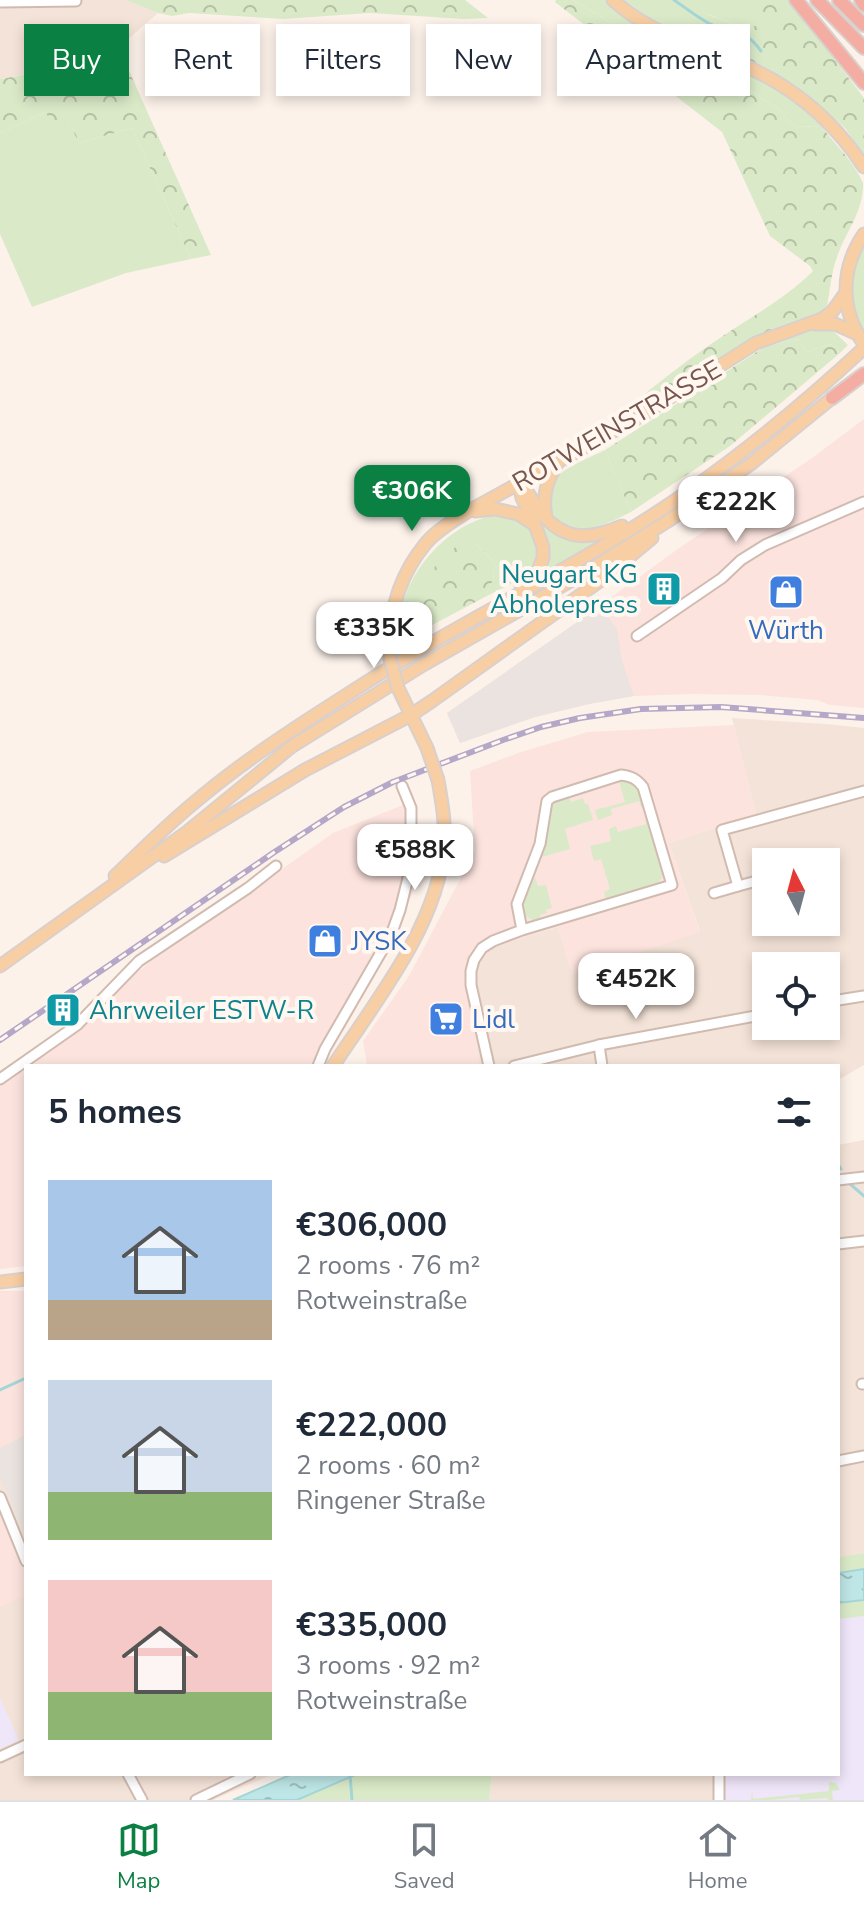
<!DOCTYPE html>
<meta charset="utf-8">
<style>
:root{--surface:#fff;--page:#f2f2f3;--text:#1f2937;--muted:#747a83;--line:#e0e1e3;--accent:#0b8043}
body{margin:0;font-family:"Nunito Sans",sans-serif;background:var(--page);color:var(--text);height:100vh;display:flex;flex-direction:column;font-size:30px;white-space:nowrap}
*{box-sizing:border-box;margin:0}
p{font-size:26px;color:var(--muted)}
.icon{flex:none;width:44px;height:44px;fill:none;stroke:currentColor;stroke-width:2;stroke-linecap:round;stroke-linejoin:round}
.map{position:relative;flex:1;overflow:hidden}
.sheet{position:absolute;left:24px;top:1064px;width:816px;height:712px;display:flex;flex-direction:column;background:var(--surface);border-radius:0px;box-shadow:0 4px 12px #0003}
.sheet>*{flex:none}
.banner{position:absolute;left:24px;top:24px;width:816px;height:72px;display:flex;gap:16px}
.needle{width:52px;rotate:354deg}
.controls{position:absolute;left:752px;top:848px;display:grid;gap:16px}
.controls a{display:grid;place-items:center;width:88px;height:88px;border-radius:0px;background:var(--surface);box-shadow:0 4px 12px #0003;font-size:40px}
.price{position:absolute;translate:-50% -68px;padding:0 18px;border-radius:16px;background:#fff;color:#222;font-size:26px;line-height:52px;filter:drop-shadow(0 2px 4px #0008)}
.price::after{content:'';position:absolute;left:50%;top:48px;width:24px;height:18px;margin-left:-12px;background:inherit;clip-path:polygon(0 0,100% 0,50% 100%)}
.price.on{background:var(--accent);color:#fff}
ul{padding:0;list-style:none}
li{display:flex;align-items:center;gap:24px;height:200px;padding:0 24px}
li span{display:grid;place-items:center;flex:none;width:224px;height:160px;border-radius:0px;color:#555}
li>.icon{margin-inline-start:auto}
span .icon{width:96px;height:96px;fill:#fffc;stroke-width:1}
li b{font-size:34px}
h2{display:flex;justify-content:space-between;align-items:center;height:96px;padding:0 24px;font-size:34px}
.tag{padding:0 28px;border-radius:0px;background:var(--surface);box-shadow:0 4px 12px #0003;font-size:28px;line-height:72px}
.tag.on{background:var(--accent);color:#fff}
.tabs{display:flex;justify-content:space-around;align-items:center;height:112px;border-top:2px solid var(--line);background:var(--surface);font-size:22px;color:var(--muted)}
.tabs a{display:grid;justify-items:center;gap:4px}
.tabs .on{color:var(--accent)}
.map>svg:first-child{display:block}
.residential{fill:#f4e3d8;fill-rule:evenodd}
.commercial{fill:#fce3de}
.industrial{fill:#ebe3df}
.education{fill:#efe6f9}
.green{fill:#daeac8}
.forest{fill:url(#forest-crowns)}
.water{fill:url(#water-ripples);stroke:#a4d6d7;stroke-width:2}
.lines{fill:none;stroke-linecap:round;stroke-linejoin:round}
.stream{stroke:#a4d6d7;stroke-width:3}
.minor-casing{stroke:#d1bbb1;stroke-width:13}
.major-casing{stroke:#d9d0cd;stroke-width:15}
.highway-casing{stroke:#d9d0cd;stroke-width:16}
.minor{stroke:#fff;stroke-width:9}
.major{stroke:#f8cea4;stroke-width:11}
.highway{stroke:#f4ada2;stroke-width:12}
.rail-casing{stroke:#b4a7c7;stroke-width:6}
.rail{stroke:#fff7f0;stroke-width:3;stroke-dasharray:9;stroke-linecap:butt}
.major-bridge-casing{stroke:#d9d0cd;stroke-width:15;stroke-linecap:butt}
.major-bridge{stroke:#f8cea4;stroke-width:11}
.labels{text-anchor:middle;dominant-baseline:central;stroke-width:8;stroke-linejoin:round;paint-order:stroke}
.street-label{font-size:26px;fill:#77564d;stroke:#fff7f0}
.culture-label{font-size:26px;fill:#0d838f;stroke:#fff7f0;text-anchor:end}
.shop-label{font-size:26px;fill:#366cbe;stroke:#fff7f0;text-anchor:start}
</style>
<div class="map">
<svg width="864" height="1800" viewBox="0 0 864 1800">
<defs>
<pattern id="forest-crowns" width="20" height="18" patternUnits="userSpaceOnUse" patternTransform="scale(2)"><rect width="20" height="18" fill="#daeac8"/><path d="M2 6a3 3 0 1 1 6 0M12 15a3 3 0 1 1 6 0" fill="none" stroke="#b6c0a5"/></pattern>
<pattern id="water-ripples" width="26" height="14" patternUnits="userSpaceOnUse" patternTransform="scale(2)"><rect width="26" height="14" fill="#bee6e6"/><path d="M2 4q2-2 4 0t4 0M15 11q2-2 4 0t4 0" fill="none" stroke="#9fbdbd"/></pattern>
</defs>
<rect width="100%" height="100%" fill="#fcf2ea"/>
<g class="residential">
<polygon points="0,0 125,0 158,13 105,59 0,79"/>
<path d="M732,718L826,724L864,728V1065L838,1080V1066H475L478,1063L465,956L558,927L572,974L700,931L669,843L756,814ZM766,862H826V922H766ZM766,966H826V1026H766Z"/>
<polygon points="864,1140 864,1553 838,1557 838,1145"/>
<polygon points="0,1291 26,1291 26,1774 273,1774 213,1800 0,1800"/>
<polygon points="864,1616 864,1800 489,1800 492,1774 838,1774 838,1619"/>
</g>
<g class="commercial">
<polygon points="864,419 864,708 830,705 817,700 759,695 692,694 634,696 589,704 535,717 460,743 447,713 544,646 675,551 812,458"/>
<polygon points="734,725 756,814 669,843 700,932 572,974 558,927 466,956 479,1054 479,1063 475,1066 367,1066 363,1041 409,976 475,851 470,771 521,752 588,732"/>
<polygon points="413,801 416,884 391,948 322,1066 28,1066 93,1018 116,989 153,960 333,833"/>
<polygon points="26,1067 26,1266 0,1269 0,1086"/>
<polygon points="26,1291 26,1435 0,1448 0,1292"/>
<polygon points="0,1512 26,1576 26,1595 0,1607"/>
</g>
<g class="industrial">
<polygon points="600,606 617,629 622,661 634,696 589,704 535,717 460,743 447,713"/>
<polygon points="26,1435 26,1538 0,1476 0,1448"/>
</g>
<g class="education">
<polygon points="864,1616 864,1800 725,1800 726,1774 838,1774 838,1619"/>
<polygon points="0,1698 19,1740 0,1749"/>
</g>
<g class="green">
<polygon points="573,0 606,0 659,37 747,72 787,94 822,127 794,126 777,108 751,91 635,37"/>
<polygon points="624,0 742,0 759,26 741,27 708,14 693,39 659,25"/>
<polygon points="46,112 70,125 79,143 132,128 191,259 126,273 32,307 0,234 0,133"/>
<path d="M864,244V336C850,301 847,278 864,244Z"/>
<polygon points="830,328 848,345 840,353 831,344 807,352 798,339 766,346 798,333"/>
<path d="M605,450L631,512C607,524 563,547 551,508C548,498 549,486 556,478C565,467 591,457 605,450Z"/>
<path d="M507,515C513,518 520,520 525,524C542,536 540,561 525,575C514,584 497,590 485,597L493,580L495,563L474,542L417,604L419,632L398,643C399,631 399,618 402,606C412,567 445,531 483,518C490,516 499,516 507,515Z"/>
<path d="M545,523C567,541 571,542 600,541L542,574C552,555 548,545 542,525Z"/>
<path d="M623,780C638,782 640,795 643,807H641L639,801L611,809L612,815L598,820L595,810L625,802L619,781Z"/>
<polygon points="569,796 571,802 583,798 585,804 588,804 593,820 565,829 570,849 542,857 550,808 557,800"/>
<polygon points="648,817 664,872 662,878 656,885 606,900 604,892 610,889 601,859 594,861 590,846 611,841 609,829 616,826 618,832 646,824 645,818"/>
<path d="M535,877L538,886L546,885L552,908L546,910L547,913L540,915L541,920L537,921C509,915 527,892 535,877Z"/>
<polygon points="864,1553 864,1569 838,1573 838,1557"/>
<polygon points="864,1600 864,1616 838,1619 838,1603"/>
<polygon points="357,1774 492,1774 489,1800 297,1800"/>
<polygon points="829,1782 836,1783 840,1790 832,1791 833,1800 828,1800 827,1798 800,1800 799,1797 770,1800 751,1800 752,1791 753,1799 829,1791"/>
</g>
<g class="forest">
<polygon points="125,0 465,0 488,18 464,19 370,13 282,19 189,13 172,16 158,13"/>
<path d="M556,0H573L635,37L751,91L777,108L794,126L822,127C835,144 854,162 863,183C864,211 845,233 837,257C831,273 830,291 827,307L819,313L772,329L743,343L706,367L632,408L631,405C657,384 683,363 711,344C745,320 783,301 813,271L810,266L770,236L722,132L555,2Z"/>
<polygon points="742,0 789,0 864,98 864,155 845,128 795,85 763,66 693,39 707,14 741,27 758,26"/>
<polygon points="123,57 211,255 191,259 132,128 79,143 70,125 54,133 46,112 0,133 0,79"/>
<polygon points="798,339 807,352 831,344 840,353 730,446 631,512 605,450 766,346"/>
<polygon points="474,542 495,563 493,580 485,597 419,632 417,604 428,576 440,560 458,545"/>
</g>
<g class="water">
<polygon points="864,1569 864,1600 838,1603 838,1573"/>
<polygon points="292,1774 357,1774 297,1800 233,1800"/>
</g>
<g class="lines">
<g class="stream">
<path d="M674,0C686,8 698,18 712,25C735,37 743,26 761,51"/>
<polyline points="838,1164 841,1169"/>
<polyline points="849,1183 864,1196"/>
<polyline points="0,1390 26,1378"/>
<polyline points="350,1774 352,1800"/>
</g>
<defs>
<g id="minor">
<polyline points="0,2 76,1"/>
<polyline points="637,636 722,578 741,560 765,545 864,502"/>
<polyline points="738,886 753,882"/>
<polyline points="714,893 738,886 722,830 864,791"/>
<polyline points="826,1002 864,996"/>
<polyline points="599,1045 602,1066"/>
<polyline points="318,1066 325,1049 391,935 400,910 411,866 411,808 402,786"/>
<path d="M489,1066L471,985V971L474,960L482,948L493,941L522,930L672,885L643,787C637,779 631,776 621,775L552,797L547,801L540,844L517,904L522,930"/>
<polyline points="514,1066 599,1045 766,1014"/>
<polyline points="0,1079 77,1025 139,961 248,888 276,866"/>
<polyline points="838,1180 864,1177"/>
<polyline points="838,1244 864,1241"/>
<polyline points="862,1384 864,1384"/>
<polyline points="838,1461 864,1456"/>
<polyline points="0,1497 26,1561"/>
<polyline points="0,1757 26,1745"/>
<polyline points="128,1774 142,1800"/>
<polyline points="196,1800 250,1774"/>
<polyline points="719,1800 719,1774"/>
</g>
<g id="major">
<path d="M613,0C649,33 694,45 738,63C790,84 833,120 864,167"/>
<path d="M864,234C840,269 840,310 864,344"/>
<polyline points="815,324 835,324 857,334"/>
<path d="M519,484C529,491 531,499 538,509C562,541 587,541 622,526"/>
<polyline points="519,484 522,498 535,524"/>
<polyline points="475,511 495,509 518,514 535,525 543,547 543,558 537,573 521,586"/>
<path d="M546,516C542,495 547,481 557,464"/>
<path d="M390,644C390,607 402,572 426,543C437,530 453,521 467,512L639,417L756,343L822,319L832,312L845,294"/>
<polyline points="398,688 427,748"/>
<polyline points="164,856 305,770 411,715 432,701 604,578 652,538"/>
<path d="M115,876C141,851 167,825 195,802C242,762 296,727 348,694C458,622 578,568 686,493C749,449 808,400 864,348"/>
<polyline points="0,966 187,832 291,747 423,665 588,571 668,521 752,463 838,393"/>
<path d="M333,1066C375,1002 437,926 444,848C446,824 442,803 438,780"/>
<polyline points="0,1282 26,1279"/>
</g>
<g id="highway">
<polyline points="796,0 864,83"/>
<polyline points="817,0 864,48"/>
<polyline points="839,0 864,25"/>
<polyline points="861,0 864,5"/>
<polyline points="832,398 864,374"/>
</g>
</defs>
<use href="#minor" class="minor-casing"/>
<use href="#major" class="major-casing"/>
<use href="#highway" class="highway-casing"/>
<use href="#minor" class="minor"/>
<use href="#major" class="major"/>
<use href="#highway" class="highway"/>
<defs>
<polyline id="rail" points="0,1040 273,853 344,807 393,782 503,740 541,727 580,718 641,709 721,707 864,718"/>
</defs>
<use href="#rail" class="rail-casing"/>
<use href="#rail" class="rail"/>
<defs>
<g id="major-bridge">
<polyline points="390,644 390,659 398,688"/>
<polyline points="427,748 438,780"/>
</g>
</defs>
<use href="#major-bridge" class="major-bridge-casing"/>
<use href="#major-bridge" class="major-bridge"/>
</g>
<defs>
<symbol id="building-square" viewBox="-11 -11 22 22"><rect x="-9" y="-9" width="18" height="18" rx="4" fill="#0f9aa8" stroke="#fff7f0"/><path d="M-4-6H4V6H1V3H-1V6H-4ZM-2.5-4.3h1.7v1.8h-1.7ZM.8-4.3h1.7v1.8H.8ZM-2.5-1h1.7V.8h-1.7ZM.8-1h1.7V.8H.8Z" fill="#fff"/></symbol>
<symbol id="shop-square" viewBox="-11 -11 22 22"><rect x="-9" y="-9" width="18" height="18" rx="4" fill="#3f7fe0" stroke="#fff7f0"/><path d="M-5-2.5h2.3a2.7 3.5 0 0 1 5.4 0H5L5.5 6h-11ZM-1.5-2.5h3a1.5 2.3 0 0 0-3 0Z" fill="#fff"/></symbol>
<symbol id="supermarket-square" viewBox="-11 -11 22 22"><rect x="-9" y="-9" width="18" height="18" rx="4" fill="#3f7fe0" stroke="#fff7f0"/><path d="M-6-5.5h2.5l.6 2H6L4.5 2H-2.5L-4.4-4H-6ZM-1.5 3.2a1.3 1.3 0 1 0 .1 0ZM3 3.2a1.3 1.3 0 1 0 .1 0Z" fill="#fff"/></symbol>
</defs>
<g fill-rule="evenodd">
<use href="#building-square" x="644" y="569" width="40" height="40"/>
<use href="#shop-square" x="766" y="572" width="40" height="40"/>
<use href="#shop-square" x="305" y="921" width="40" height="40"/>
<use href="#building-square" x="43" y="990" width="40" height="40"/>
<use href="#supermarket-square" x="426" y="999" width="40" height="40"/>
</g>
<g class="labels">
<g class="street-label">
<text transform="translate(617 426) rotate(-30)">ROTWEINSTRASSE</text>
</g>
<g class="culture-label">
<text x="638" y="574">Neugart KG<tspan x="638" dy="30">Abholepress</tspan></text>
<text x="89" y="1010" text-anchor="start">Ahrweiler ESTW-R</text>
</g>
<g class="shop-label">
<text x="786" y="630" text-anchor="middle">Würth</text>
<text x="351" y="941">JYSK</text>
<text x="472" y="1019">Lidl</text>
</g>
</g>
</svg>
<div class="controls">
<a><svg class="needle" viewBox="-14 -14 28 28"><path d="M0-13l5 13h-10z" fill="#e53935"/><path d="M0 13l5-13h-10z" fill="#747a83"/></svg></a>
<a><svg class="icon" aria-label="locate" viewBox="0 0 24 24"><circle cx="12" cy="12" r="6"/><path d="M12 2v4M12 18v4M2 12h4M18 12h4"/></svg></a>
</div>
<b class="price on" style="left:412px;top:533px">€306K</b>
<b class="price" style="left:736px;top:544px">€222K</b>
<b class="price" style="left:374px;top:670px">€335K</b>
<b class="price" style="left:415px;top:892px">€588K</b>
<b class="price" style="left:636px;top:1021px">€452K</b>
<div class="banner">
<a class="tag on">Buy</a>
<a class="tag">Rent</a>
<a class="tag">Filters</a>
<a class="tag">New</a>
<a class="tag">Apartment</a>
</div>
<section class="sheet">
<h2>5 homes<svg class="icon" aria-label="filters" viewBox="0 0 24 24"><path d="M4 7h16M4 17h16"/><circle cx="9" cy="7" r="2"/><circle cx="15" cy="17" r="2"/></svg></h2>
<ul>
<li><span style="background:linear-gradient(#a9c7e8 75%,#b9a48a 0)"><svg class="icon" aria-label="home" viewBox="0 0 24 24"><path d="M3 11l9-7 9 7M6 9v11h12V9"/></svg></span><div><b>€306,000</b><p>2 rooms · 76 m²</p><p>Rotweinstraße</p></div></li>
<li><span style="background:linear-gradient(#c9d6e8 70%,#8fb573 0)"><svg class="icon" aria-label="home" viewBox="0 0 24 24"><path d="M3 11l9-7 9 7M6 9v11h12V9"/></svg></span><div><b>€222,000</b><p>2 rooms · 60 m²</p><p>Ringener Straße</p></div></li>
<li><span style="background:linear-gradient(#f6c9c9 70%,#8fb573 0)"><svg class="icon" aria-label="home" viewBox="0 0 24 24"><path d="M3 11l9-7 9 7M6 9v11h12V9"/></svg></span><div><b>€335,000</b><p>3 rooms · 92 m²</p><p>Rotweinstraße</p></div></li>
</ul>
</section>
</div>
<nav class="tabs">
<a class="on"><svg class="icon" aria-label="map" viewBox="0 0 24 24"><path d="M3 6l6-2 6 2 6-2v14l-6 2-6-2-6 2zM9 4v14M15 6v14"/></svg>Map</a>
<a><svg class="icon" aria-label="saved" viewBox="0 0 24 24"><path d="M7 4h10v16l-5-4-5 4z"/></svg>Saved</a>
<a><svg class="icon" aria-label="home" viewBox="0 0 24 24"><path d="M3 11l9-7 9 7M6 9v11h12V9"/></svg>Home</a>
</nav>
